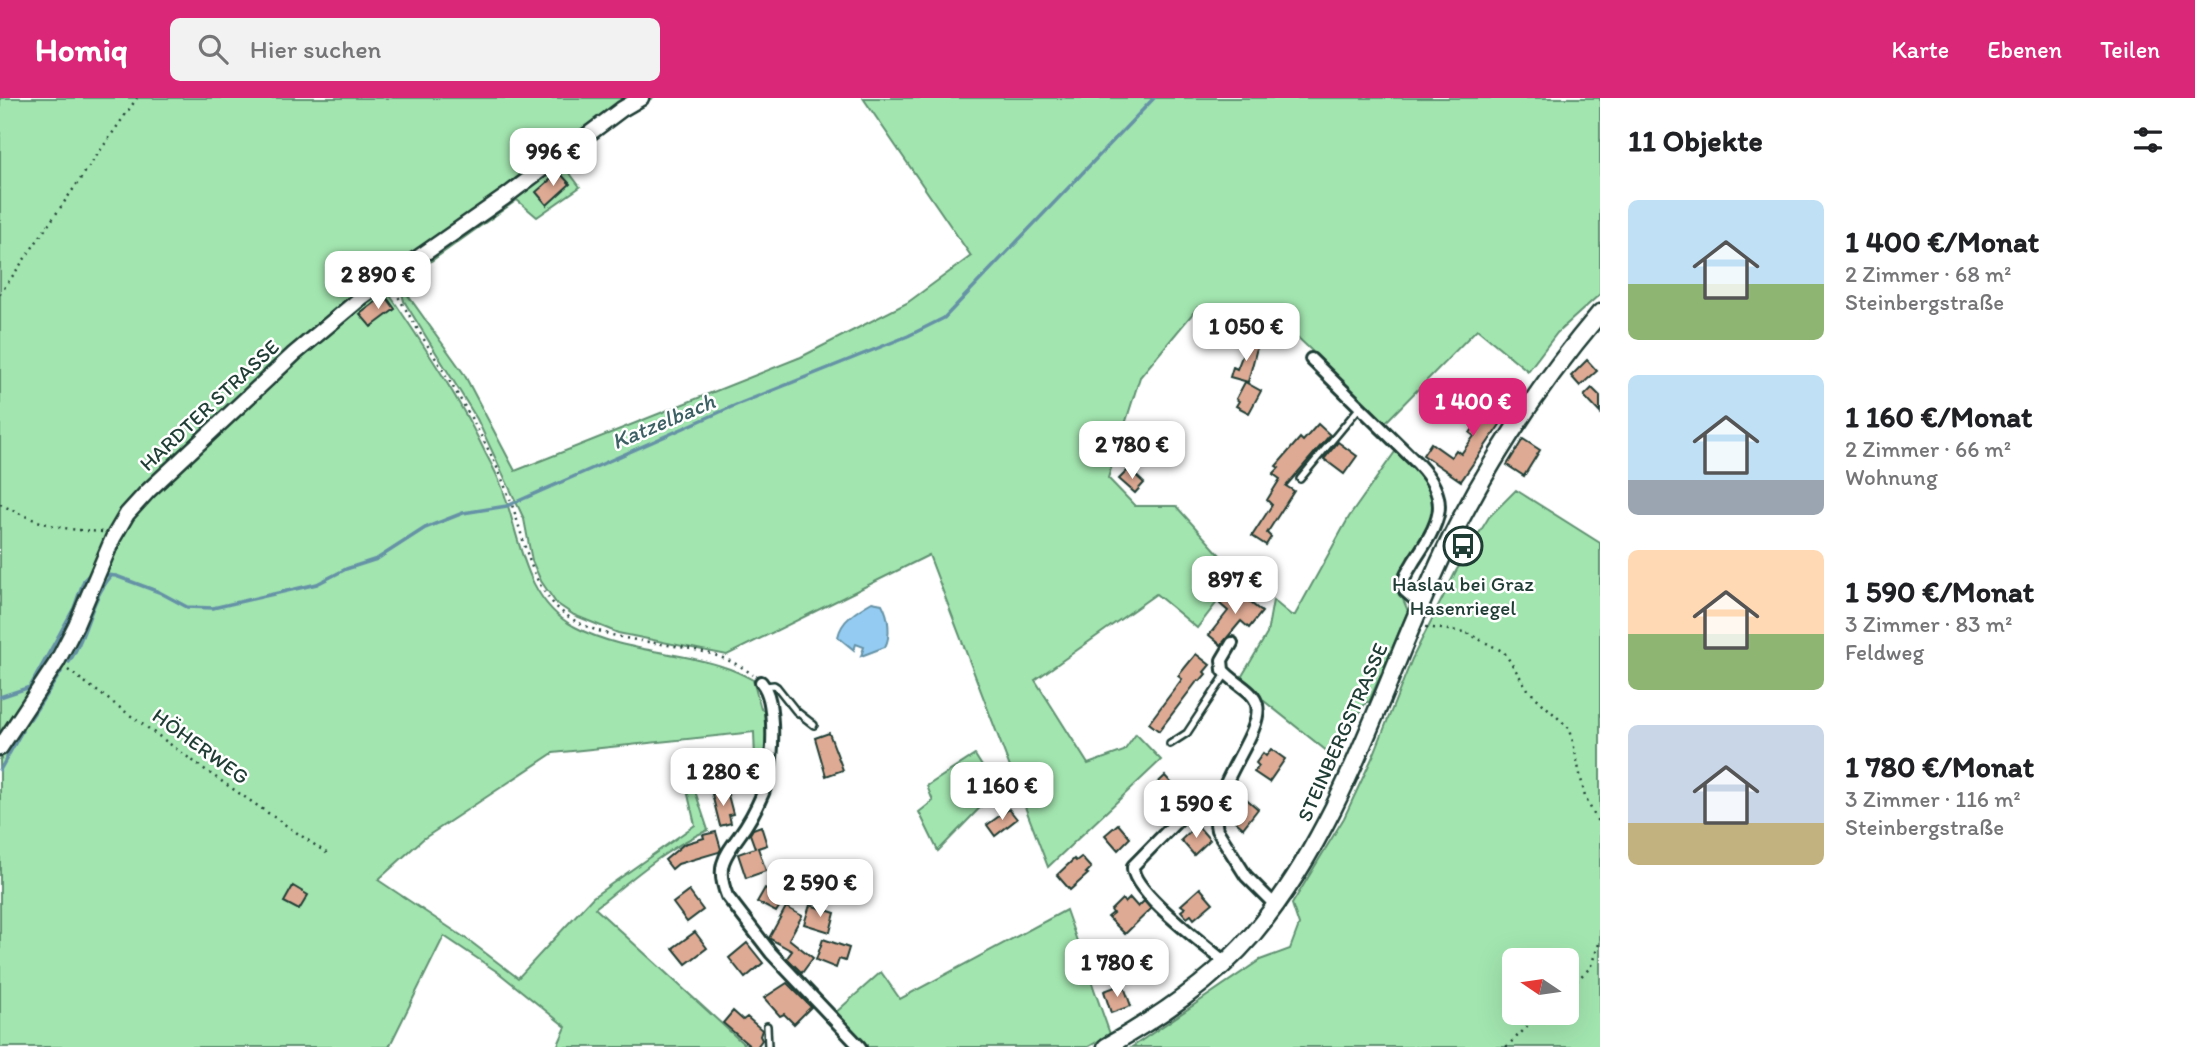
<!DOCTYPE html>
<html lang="de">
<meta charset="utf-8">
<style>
:root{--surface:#fff;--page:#f2f2f2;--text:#202124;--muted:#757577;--accent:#db2777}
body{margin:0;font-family:Itim,sans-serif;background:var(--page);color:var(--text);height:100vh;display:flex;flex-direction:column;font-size:26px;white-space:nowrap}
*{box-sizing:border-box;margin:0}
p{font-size:23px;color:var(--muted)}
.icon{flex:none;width:38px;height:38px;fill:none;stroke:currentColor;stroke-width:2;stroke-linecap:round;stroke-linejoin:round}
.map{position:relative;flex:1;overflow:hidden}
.drawer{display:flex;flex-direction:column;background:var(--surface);width:595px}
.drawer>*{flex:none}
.needle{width:46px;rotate:283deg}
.controls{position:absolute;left:1502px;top:850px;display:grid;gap:14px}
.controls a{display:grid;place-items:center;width:77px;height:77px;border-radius:10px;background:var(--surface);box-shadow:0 7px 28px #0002;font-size:35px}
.price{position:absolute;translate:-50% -60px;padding:0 16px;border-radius:14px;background:#fff;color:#222;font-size:23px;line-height:46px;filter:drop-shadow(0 2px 4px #0008)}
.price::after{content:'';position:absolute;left:50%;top:42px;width:21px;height:16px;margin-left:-10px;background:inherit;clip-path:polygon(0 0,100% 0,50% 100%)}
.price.current{background:var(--accent);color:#fff}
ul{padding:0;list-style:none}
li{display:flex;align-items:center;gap:21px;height:175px;padding:0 28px}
li span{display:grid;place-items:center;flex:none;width:196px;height:140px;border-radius:10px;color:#555}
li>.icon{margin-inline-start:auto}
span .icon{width:84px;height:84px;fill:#fffc;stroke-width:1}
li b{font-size:30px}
h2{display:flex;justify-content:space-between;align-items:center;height:84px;padding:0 28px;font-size:30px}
header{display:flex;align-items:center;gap:42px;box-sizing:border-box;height:98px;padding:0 35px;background:var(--accent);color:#fff}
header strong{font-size:33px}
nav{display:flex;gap:38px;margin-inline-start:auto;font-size:24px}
.search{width:490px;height:63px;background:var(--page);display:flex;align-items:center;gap:18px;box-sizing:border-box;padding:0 24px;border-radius:10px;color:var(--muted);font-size:26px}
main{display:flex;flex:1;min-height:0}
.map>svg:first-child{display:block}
.green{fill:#a2e5af;stroke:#609172;stroke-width:2;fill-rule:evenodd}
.water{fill:#93cbf2;stroke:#6592a6;stroke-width:2}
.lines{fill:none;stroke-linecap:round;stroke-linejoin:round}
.stream{stroke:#6592a6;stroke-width:3.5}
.building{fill:#dfaa94;stroke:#1f3d34;stroke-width:2}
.service-casing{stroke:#1f3d34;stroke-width:10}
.minor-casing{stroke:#1f3d34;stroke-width:16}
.tertiary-casing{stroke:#1f3d34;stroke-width:19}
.secondary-casing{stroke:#1f3d34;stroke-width:21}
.path{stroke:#1f3d34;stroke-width:2.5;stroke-dasharray:2 5;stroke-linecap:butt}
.service{stroke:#fff;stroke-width:5}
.minor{stroke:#fff;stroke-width:10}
.tertiary{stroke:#fff;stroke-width:14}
.secondary{stroke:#fff;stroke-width:16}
.labels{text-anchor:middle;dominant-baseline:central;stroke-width:5;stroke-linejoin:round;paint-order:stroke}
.street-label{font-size:21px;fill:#1f3d34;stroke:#fff}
.poi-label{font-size:21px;fill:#1f3d34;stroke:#fff}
.water-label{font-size:23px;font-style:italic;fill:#3c6064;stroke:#fff}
</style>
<header>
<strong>Homiq</strong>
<div class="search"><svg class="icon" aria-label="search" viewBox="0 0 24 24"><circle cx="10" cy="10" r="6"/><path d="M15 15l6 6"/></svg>Hier suchen</div>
<nav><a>Karte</a><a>Ebenen</a><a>Teilen</a></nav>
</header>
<main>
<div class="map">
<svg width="1600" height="949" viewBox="0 0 1600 949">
<rect width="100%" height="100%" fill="#fff"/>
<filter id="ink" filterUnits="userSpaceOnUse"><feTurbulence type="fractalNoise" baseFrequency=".0143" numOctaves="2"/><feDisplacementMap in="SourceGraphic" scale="14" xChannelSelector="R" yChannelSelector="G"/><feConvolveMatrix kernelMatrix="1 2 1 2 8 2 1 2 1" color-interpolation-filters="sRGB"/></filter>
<g filter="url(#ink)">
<g class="green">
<polygon points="0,0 627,0 518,83 389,171 300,244 136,398 77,520 0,643"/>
<polygon points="644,0 652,0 594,39 563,66 580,89 537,119 517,102 413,176 407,196 464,276 515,373 801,259 907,205 971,158 863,0 1600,0 1600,196 1557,235 1528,273 1477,231 1378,332 1315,270 1312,253 1288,230 1252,214 1198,209 1140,279 1108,380 1135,408 1176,408 1238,477 1197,530 1156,496 1035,582 1088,666 1124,653 1136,636 1161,662 1048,769 929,457 727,557 618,535 574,517 556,505 541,483 532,463 524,421 477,321 404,203 400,187 405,174"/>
<path d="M385,190C422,245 459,299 487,358C493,369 499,381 503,392C520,441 525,503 575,529C622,554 675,552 724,569C734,572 744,577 753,582L761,611L769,615L765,666L691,681L708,732C666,750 631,782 595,810L747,949H557L566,929L499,875L444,838L389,949H0V662L53,580L110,460L134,416L300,257L347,218ZM754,634L755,661L684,679L695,727L593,799L518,880L471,844L378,782L423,741L553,655Z"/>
<path d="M1397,351C1407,361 1420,371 1428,383C1450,411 1413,458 1399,484V492L1408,513L1369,604H1366L1333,658L1239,583L1267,536L1273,502L1291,517H1295L1349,419Z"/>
<path d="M1516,392L1600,445V949H1132L1260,862L1290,851L1299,827L1292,806L1344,720L1374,656L1412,561L1456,473L1489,419ZM1514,863H1566V915H1514Z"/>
<polygon points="975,657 997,692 938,753 919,714 933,703 927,688"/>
<polygon points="1066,812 1110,936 1088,949 865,949 834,916 881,874 900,901"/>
</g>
<path class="water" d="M872,504L882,506C889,518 891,538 885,549L861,558L864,549L856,546L854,552L838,539C841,522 858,512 872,504Z"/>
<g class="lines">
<g class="stream">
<polyline points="107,477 116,478 159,494 187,509 213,510 317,486 346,471 377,461 425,430 463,415 507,408 736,307 908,238 944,220 1154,0"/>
<path d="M69,564C87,538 90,502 111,478"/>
<polyline points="0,599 30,589 74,510 84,482 90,476"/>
<polyline points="30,621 61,574"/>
<polyline points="0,672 22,633"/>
</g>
</g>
<g class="building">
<polygon points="559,74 570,86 547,107 536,94"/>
<polygon points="385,197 395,211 371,229 360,216"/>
<polygon points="1248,243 1258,246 1248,284 1230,279 1233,269 1237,271"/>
<polygon points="1587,262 1597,273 1580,288 1571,278"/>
<polygon points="1505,283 1514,292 1498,308 1508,315 1461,383 1423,357 1431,345 1451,359 1456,352 1461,356 1474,338 1470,335 1493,301 1490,298"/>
<polygon points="1245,284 1261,293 1249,315 1236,308 1239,303 1236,301"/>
<polygon points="1592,290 1600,298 1600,315 1584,298"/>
<polygon points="1318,326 1330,337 1286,388 1294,393 1267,435 1271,439 1266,447 1252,438 1272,407 1267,402 1280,381 1273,376 1279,370 1276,368 1300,340 1303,343"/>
<polygon points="1523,341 1540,352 1524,378 1507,367"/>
<polygon points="1338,344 1357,358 1344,376 1324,361"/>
<polygon points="1129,371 1144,385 1135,395 1119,381"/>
<polygon points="1232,490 1262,514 1249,530 1241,523 1221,547 1209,537 1228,513 1220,506"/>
<polygon points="1196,556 1210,567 1204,574 1206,576 1200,583 1198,582 1159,633 1149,625 1182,581 1178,578"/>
<polygon points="829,635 843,672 826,678 815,640"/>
<polygon points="1271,651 1285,661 1269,684 1254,674 1259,668 1256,665 1263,655 1266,658"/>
<polygon points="1165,678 1195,711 1189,717 1184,712 1176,713 1168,704 1163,708 1149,693"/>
<polygon points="727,693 733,716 729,717 731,725 720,728 712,696"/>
<polygon points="1243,698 1258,711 1243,730 1228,717"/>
<polygon points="1009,711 1017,721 995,738 987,727"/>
<polygon points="1118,726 1130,740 1118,752 1105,737"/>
<polygon points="1197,727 1210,742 1194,757 1181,742"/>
<polygon points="761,728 767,747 758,750 766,773 746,780 738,756 755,750 750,736 753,731"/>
<polygon points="716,734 721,751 719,754 678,766 672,771 665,762 684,746 704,740 703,737"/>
<polygon points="1081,759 1091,770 1086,775 1088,776 1070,792 1057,777 1074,761 1076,763"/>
<polygon points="293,788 308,797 299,812 284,804"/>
<polygon points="765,790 784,801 776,814 757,804"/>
<polygon points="1200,790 1213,805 1194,821 1191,817 1187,820 1181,813 1185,810 1181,807"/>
<polygon points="689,793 703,812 687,824 673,805"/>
<polygon points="1130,800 1138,809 1144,803 1151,811 1125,836 1108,819 1113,815 1111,812 1122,801 1125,805"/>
<polygon points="810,807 835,815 830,834 804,826"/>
<polygon points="786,809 802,818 789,841 813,860 802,875 787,860 792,853 769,840"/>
<polygon points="695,834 707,850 686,866 673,850"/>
<polygon points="823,841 849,850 845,863 839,861 836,870 816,862"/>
<polygon points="747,845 763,865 745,880 729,860"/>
<polygon points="787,885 811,909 794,926 784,916 780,918 764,900"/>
<polygon points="1123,886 1131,908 1111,915 1104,893"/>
<polygon points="733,913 743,922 747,919 762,932 760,938 762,942 757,949 751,949 723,925"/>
</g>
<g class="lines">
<defs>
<g id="service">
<polyline points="1300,381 1360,309"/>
<polyline points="765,588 774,587 777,589 796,613 814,627"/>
<polyline points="1170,646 1187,635 1226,576"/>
<polyline points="767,928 768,949"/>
</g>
<g id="minor">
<path d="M1311,261L1418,366C1453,403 1439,425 1414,463C1408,474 1401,481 1405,493L1421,507"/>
<path d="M1232,545L1222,562L1223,572C1232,584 1254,592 1257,607C1264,635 1207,693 1217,732L1246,778L1275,807"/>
<path d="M761,584C770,595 771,610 772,625C773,649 772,672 763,695C757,709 748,726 739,738C723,760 716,770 727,798L771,855L860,949"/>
<path d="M1181,719L1133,768C1130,792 1205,847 1225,864"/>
</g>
<polyline id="tertiary" points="0,650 57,564 76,527 113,440 127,416 148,393 294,256 362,199 505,99 622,11 641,0"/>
<path id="secondary" d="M1106,949C1159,919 1213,883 1253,836C1349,721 1386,572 1451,440C1492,358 1541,285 1600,215"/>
</defs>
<use href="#service" class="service-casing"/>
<use href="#minor" class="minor-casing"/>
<use href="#tertiary" class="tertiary-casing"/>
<use href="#secondary" class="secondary-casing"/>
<g class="path">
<path d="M395,193C426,247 461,298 489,353C498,370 505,388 512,407C527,448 531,496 572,521C627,554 702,537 753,577"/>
<polyline points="0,196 137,0"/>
<path d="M0,406C41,427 57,431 103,434"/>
<polyline points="1426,529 1465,534 1504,554 1529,593 1570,631 1585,699 1600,728"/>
<polyline points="68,572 211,676 328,756"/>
<polyline points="1566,892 1590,870 1600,843"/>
<polyline points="1506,949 1542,915"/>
</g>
<use href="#service" class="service"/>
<use href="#minor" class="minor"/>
<use href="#tertiary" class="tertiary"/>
<use href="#secondary" class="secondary"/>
</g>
</g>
<defs>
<symbol id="bus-ring" viewBox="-11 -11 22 22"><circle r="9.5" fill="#fff" stroke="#1f3d34" stroke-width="1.5"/><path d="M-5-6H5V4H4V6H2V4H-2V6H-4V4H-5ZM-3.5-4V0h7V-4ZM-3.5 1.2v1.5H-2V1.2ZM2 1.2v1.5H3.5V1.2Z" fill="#1f3d34"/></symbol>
</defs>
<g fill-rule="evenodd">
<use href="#bus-ring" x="1441" y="426" width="44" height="44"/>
</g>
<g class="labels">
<g class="street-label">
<text transform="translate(209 307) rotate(-43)">HARDTER STRASSE</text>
<text transform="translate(1342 634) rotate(-66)">STEINBERGSTRASSE</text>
<text transform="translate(201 648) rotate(36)">HÖHERWEG</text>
</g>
<g class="poi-label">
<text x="1463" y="485">Haslau bei Graz<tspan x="1463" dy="24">Hasenriegel</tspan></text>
</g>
<g class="water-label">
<text transform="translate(663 323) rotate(-23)">Katzelbach</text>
</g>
</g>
</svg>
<div class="controls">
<a><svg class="needle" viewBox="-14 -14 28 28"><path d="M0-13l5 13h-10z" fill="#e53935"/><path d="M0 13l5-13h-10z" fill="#757577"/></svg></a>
</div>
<b class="price" style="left:553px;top:90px">996 €</b>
<b class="price" style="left:378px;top:213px">2 890 €</b>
<b class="price" style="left:1246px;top:265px">1 050 €</b>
<b class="price current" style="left:1473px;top:340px">1 400 €</b>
<b class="price" style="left:1132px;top:383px">2 780 €</b>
<b class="price" style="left:1235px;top:518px">897 €</b>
<b class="price" style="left:723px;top:710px">1 280 €</b>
<b class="price" style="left:1002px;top:724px">1 160 €</b>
<b class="price" style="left:1196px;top:742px">1 590 €</b>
<b class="price" style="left:820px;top:821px">2 590 €</b>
<b class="price" style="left:1117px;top:901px">1 780 €</b>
</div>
<section class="drawer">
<h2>11 Objekte<svg class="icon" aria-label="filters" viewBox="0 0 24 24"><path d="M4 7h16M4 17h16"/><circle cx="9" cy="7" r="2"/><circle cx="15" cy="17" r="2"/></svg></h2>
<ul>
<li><span style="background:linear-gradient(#bfe0f5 60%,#8fb573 0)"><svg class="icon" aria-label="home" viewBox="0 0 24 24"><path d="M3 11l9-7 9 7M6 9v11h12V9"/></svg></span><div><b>1 400 €/Monat</b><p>2 Zimmer · 68 m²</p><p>Steinbergstraße</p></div></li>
<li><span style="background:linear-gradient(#bfe0f5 75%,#9aa5b1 0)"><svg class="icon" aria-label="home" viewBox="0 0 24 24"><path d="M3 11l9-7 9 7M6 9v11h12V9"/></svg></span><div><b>1 160 €/Monat</b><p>2 Zimmer · 66 m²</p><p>Wohnung</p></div></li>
<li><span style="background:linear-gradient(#ffd9b3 60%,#8fb573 0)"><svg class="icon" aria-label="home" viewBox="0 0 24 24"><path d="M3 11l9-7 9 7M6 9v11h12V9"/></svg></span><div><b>1 590 €/Monat</b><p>3 Zimmer · 83 m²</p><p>Feldweg</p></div></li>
<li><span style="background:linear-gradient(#c9d6e8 70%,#c2b280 0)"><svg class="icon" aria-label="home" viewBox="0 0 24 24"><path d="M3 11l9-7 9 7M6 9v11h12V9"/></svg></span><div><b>1 780 €/Monat</b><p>3 Zimmer · 116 m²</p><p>Steinbergstraße</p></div></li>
</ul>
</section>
</main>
